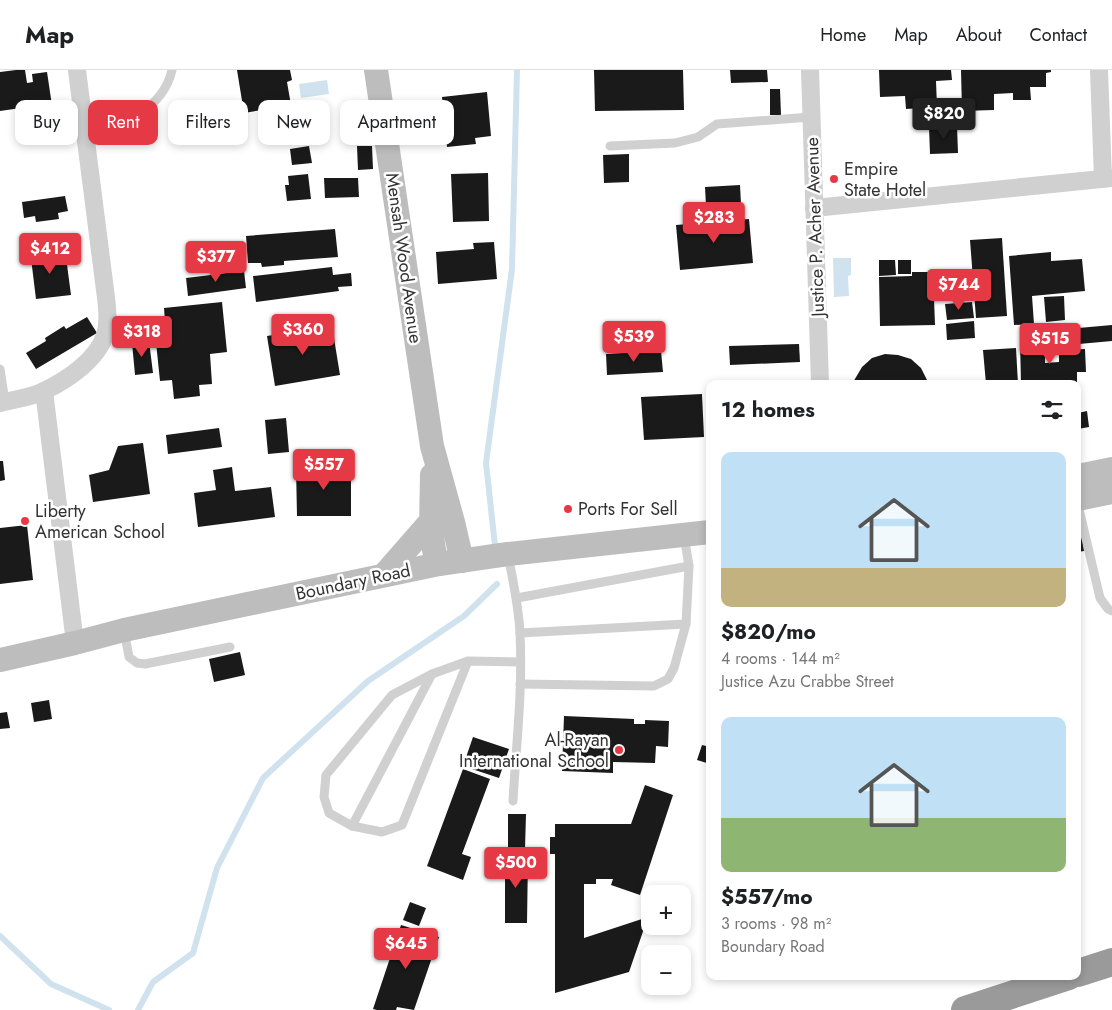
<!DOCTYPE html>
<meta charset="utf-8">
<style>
:root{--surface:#fff;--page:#f2f2f2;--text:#202124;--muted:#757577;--line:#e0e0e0;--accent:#e63946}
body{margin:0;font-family:Jost,sans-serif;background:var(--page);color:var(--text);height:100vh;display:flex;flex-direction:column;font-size:19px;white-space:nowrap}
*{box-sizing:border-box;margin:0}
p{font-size:16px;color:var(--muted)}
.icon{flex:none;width:28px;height:28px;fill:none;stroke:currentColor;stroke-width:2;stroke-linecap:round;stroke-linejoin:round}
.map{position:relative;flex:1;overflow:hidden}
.sheet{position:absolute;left:706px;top:310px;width:375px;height:600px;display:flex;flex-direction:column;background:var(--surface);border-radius:10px;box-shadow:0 2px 8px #0003}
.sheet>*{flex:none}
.hud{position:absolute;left:15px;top:30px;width:475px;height:45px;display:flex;gap:10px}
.fabs{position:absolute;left:641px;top:815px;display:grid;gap:10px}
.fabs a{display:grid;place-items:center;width:50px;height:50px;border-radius:10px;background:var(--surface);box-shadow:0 2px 8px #0003;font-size:25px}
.price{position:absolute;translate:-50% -42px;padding:0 11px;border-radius:5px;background:var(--accent);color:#fff;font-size:16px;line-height:32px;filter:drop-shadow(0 1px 2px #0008)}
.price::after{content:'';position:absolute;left:50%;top:30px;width:15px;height:11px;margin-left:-8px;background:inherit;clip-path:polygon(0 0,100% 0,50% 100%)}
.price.active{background:#222;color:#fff}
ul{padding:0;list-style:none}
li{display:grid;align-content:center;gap:10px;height:265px;padding:0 15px}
li span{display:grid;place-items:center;height:155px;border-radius:10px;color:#555}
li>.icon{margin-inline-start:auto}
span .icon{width:90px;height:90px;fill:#fffc;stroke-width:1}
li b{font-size:21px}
h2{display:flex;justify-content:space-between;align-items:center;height:60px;padding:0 15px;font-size:21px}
.chip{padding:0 18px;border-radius:10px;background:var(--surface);box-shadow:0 2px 8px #0003;font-size:18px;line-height:45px}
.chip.active{background:var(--accent);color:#fff}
header{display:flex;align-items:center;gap:30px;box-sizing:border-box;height:70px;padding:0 25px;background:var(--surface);border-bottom:1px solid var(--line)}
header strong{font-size:24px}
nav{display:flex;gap:28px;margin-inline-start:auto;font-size:18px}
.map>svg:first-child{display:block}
.water{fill:#cfe2ee}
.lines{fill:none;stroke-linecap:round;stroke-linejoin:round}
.stream{stroke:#cfe2ee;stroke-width:6}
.building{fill:#1a1a1a}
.lane{stroke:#d0d0d0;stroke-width:9}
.street{stroke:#d0d0d0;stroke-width:18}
.secondary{stroke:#bdbdbd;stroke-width:24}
.highway{stroke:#9a9a9a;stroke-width:28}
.poi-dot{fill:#e63946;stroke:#fff;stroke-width:2}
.labels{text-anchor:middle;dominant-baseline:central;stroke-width:5;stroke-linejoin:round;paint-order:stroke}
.poi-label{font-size:18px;fill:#333;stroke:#fff;text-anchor:start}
.street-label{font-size:18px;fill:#333;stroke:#fff}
</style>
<header>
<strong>Map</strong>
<nav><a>Home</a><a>Map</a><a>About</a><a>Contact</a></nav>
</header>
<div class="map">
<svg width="1112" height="940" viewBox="0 0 1112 940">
<rect width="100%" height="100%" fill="#fff"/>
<g class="water">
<polygon points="327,10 329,24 301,28 299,14"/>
<polygon points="833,188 851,188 851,205 848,206 849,226 834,227"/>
</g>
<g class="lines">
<g class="stream">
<polyline points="495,476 486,393 512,199 517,0"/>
<polyline points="0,866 51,914 109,940"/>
<polyline points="138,940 153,912 193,883 217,798 263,708 368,611 464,546 497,514"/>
</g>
</g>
<g class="building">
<polygon points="16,0 25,0 27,13 33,12 32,4 47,2 53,42 29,45 28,37 0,41 0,2"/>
<polygon points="237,0 290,0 292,10 287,12 291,35 244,43"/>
<polygon points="594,0 683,0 684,40 595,41"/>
<polygon points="730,0 767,0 768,12 731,13"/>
<polygon points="879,0 951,0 952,10 936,11 937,37 906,39 905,26 880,27"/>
<polygon points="961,0 1051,0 1051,2 1046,3 1046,17 1030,17 1031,30 1013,30 1013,23 994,24 994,40 962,41"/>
<polygon points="770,19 780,19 781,45 770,45"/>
<polygon points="487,22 491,66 475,68 476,74 447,77 442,27"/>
<polygon points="315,48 316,59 302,60 301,49"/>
<polygon points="296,49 299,69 287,70 284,51"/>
<polygon points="209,54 223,54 224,65 209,66"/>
<polygon points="957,56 958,83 930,84 929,57"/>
<polygon points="309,76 312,93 292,95 290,79"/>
<polygon points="357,76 372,76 373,99 358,100"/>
<polygon points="629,84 629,112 604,113 603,85"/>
<polygon points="488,103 489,151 453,152 451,104"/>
<polygon points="308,104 311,129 287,131 285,115 289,115 288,106"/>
<polygon points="324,108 358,108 359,127 325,128"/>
<polygon points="740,115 741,134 706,136 705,117"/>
<polygon points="65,126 68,141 58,143 59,149 36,152 35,146 24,148 22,132"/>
<polygon points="749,149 753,193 680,200 676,155"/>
<polygon points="335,159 338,187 284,191 284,195 262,197 261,193 248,193 246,166"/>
<polygon points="1002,168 1007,246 976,248 970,170"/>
<polygon points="494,172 497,209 438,214 436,182 474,179 473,173"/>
<polygon points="46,178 47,189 66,187 71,225 36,229 30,180"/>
<polygon points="1051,182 1051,191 1082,189 1085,221 1032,226 1034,254 1014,255 1009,186"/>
<polygon points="879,190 895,190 896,205 879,206"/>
<rect x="898" y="190" width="13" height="14"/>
<polygon points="332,197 333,205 351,203 352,216 338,217 339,221 256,232 253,206"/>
<polygon points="244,201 246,218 188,226 186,208"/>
<polygon points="912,202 933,202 935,255 880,256 879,207 912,206"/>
<polygon points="1064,226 1065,250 1046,252 1044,227"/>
<polygon points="222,232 227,282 210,284 212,314 199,315 200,326 174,329 172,310 160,311 154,253 165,252 164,238"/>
<polygon points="972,232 974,248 947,250 945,234"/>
<polygon points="87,247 97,263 36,299 26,283 46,271 45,268 64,256 66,259"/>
<polygon points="974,251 975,268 947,270 946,254"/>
<polygon points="1112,255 1112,271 1057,276 1056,260"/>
<polygon points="332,256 340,305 275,316 267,266"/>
<polygon points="1045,269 1045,293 1059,292 1059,280 1085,279 1086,302 1077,302 1077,314 1021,314 1020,270"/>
<polygon points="149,271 153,303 135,305 132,273"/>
<polygon points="799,274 800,292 730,295 729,276"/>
<polygon points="1016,278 1018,314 986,314 983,280"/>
<polygon points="661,281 663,302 607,305 606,284"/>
<polygon points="885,284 898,285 911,289 921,298 929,314 852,314 862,297 872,288"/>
<polygon points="702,324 704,367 644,370 641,327"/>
<polygon points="1087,341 1089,357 1078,359 1078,343"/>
<polygon points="286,348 289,382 268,384 265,350"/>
<polygon points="219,358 222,377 168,384 166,365"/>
<polygon points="143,373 150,424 93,432 89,405 109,400 118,376"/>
<polygon points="0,391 3,391 5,410 0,411"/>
<polygon points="232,397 235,421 271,417 275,447 198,457 194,423 216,420 213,400"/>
<polygon points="296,397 351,397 351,446 297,446"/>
<polygon points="27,455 33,510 0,514 0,458"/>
<polygon points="1078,465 1082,465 1084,481 1078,482"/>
<polygon points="240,582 245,605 214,612 209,589"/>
<polygon points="49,630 52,649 34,652 31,633"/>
<polygon points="7,642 10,658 0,659 0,643"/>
<polygon points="564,646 634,649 634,654 645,654 645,650 669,651 668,677 656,676 655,693 613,692 613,703 562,701"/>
<polygon points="473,667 509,679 499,708 463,696"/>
<polygon points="702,675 710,677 710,694 697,690"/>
<polygon points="463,699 490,709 462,784 471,787 463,810 427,796"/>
<polygon points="645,715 673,725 640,825 611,815 613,809 596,809 596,814 584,814 584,868 648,847 629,902 555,923 555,784 550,784 550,767 555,767 555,754 631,754"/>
<polygon points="508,744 526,744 525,779 508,779"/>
<polygon points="505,786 528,786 527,853 505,853"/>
<polygon points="410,832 426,838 419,856 403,850"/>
<polygon points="401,855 439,867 414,940 397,937 396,940 377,940 373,939"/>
</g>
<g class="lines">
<g class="lane">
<path d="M86,69C120,57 163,40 172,0"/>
<polyline points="610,76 675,73 698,67 717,54 811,47"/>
<polyline points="0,299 5,332"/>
<polyline points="1078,435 1100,528 1108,539 1112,541"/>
<path d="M508,485C513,511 519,537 520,564C523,619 516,676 513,731"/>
<polyline points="517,528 689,496"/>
<polyline points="124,560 129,587 137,593 145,594 230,577"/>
<polyline points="520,563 686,554"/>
<polyline points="468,591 402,755 382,762 352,756 329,743 324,727 326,705 392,625 432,604 468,591 520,592"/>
<polyline points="520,614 654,616 668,609 674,598 686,554 689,496 684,466"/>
<polyline points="352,756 432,604"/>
</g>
<g class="street">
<polyline points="810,0 820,314"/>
<polyline points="1099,0 1103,109"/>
<polyline points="814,138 1112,108"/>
<polyline points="44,321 75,573"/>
<path d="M0,333C15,329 30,328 44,321C67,310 97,290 105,265C110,249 106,229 104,212L77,0"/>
</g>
<g class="secondary">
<polyline points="376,0 432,376 453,452 462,491"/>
<path d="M432,405C432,426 428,477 439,494"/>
<polyline points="1078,406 1112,399"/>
<polyline points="1078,429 1112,422"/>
<polyline points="384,505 432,450"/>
<polyline points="0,590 75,573 124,560 439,494 508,484 710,462"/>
</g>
<g class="highway">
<polyline points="1078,903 1112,892"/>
<polyline points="965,940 1069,906"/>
</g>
</g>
<g class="poi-dot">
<circle cx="834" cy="109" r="5"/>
<circle cx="568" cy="439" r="5"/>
<circle cx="25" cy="451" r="5"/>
<circle cx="619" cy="680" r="5"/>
</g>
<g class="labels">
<g class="poi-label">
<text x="844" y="99">Empire<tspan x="844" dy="21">State Hotel</tspan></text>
<text x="578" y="439">Ports For Sell</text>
<text x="35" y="441">Liberty<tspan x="35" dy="21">American School</tspan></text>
<text x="609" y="670" text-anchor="end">Al-Rayan<tspan x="609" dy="21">International School</tspan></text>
</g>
<g class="street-label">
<text transform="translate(815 157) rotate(-92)">Justice P. Acher Avenue</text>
<text transform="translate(404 188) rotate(82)">Mensah Wood Avenue</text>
<text transform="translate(353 512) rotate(-12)">Boundary Road</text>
</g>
</g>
</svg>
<div class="fabs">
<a>+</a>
<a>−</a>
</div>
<b class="price active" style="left:944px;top:70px">$820</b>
<b class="price" style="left:714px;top:174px">$283</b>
<b class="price" style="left:50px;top:205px">$412</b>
<b class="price" style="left:216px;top:213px">$377</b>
<b class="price" style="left:959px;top:241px">$744</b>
<b class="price" style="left:303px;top:286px">$360</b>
<b class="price" style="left:142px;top:288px">$318</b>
<b class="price" style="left:634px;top:293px">$539</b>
<b class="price" style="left:1050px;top:295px">$515</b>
<b class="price" style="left:324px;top:421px">$557</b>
<b class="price" style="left:516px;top:819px">$500</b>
<b class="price" style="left:406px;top:900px">$645</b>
<div class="hud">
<a class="chip">Buy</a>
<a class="chip active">Rent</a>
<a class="chip">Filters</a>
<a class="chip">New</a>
<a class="chip">Apartment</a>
</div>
<section class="sheet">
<h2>12 homes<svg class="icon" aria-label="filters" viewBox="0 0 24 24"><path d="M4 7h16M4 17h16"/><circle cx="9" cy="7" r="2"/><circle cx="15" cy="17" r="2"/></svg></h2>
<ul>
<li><span style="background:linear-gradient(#bfe0f5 75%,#c2b280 0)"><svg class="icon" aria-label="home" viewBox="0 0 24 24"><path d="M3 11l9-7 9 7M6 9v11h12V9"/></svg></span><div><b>$820/mo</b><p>4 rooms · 144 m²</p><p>Justice Azu Crabbe Street</p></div></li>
<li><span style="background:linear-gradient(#bfe0f5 65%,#8fb573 0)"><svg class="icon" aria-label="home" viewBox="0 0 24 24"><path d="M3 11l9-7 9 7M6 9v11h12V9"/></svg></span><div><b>$557/mo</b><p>3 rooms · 98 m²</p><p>Boundary Road</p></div></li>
</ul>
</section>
</div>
